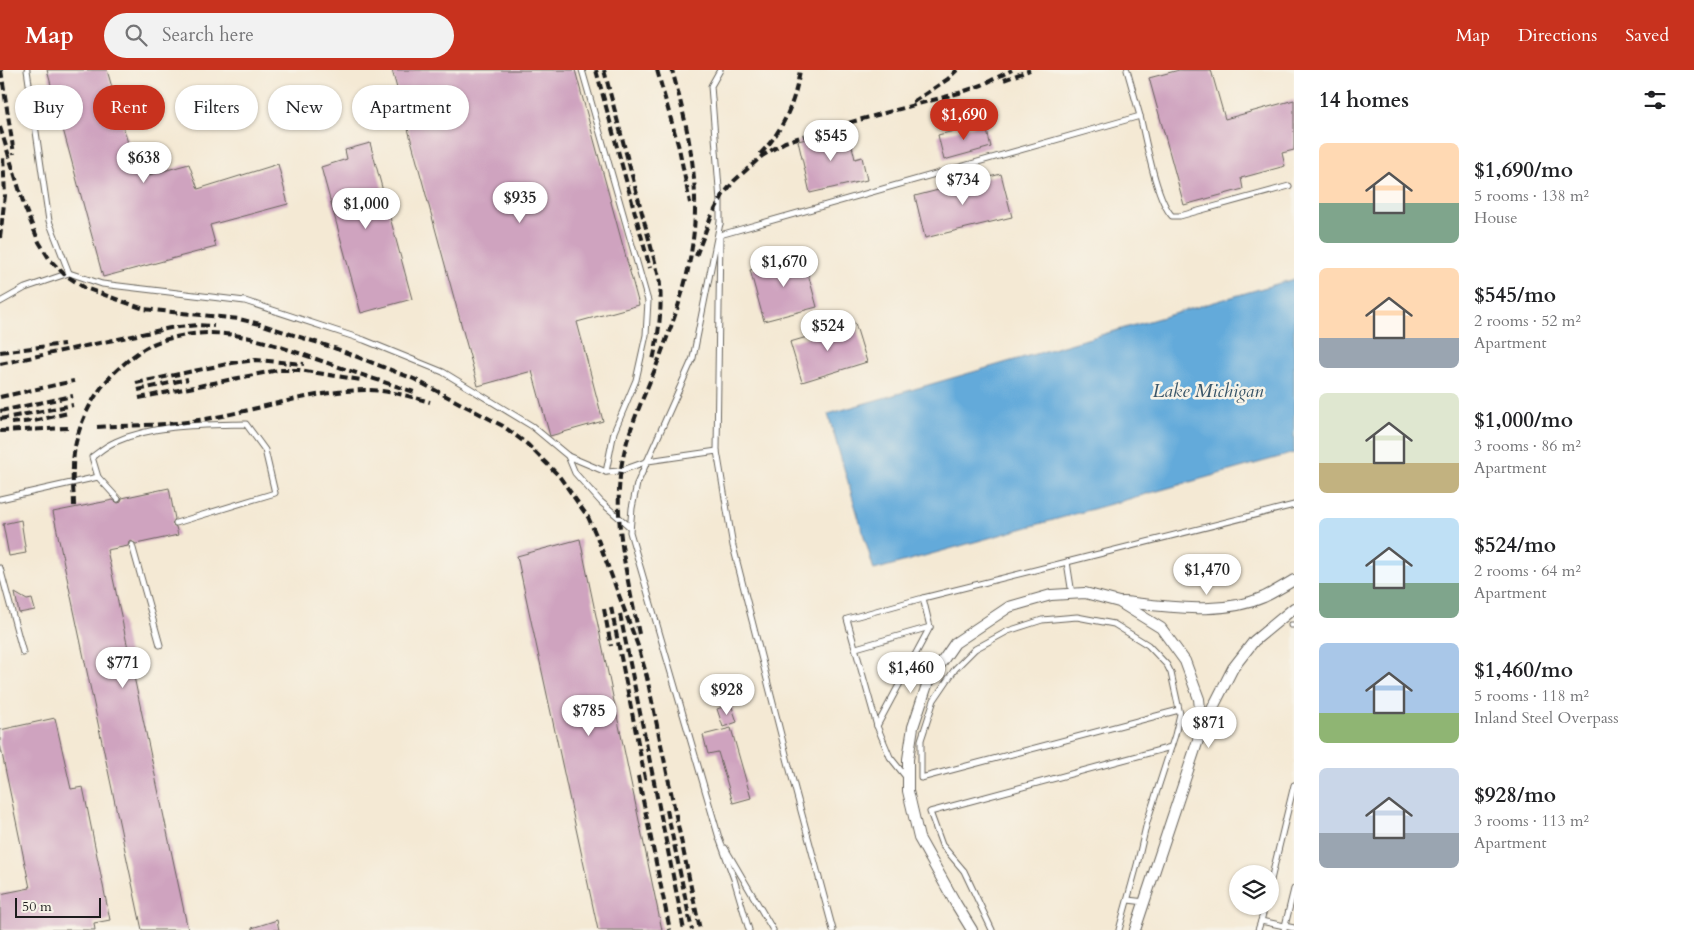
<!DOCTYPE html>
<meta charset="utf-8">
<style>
:root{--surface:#fff;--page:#f2f2f2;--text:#202124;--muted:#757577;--accent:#c8321e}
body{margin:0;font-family:Cardo,serif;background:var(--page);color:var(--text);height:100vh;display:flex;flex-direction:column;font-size:19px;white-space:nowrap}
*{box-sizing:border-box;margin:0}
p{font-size:16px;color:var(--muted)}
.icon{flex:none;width:28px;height:28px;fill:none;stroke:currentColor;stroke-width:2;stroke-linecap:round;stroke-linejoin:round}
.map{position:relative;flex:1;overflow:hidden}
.side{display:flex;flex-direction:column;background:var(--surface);width:400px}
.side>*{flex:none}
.guide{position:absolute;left:15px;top:15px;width:475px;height:45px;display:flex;gap:10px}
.tools{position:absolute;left:1229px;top:795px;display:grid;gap:10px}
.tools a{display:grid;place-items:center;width:50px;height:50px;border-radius:50%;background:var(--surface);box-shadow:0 1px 4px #0004;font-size:25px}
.scale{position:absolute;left:15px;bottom:12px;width:86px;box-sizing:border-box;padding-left:5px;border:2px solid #1c1c1c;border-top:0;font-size:14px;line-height:18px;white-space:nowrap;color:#1c1c1c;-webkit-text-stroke:4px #f7f3e8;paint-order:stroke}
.price{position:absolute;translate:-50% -42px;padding:0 11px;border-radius:18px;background:#fff;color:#222;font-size:16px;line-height:32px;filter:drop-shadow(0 1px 2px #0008)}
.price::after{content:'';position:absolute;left:50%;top:30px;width:15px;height:11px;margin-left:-8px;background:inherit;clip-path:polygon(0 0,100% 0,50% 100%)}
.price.selected{background:var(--accent);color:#fff}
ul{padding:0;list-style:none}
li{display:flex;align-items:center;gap:15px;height:125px;padding:0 25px}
li span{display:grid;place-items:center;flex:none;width:140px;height:100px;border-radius:8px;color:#555}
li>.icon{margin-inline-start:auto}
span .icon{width:60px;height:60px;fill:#fffc;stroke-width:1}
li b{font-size:21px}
h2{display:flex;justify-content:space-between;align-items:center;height:60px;padding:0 25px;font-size:21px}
.pill{padding:0 18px;border-radius:22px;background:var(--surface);box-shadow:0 1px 4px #0004;font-size:18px;line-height:45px}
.pill.selected{background:var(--accent);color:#fff}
header{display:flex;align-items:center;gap:30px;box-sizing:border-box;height:70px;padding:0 25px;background:var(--accent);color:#fff}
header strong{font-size:24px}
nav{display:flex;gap:28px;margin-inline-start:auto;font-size:18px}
.search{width:350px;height:45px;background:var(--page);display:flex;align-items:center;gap:12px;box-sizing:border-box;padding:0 18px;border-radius:28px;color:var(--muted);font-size:19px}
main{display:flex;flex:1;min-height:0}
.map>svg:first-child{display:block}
.water{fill:#64aada;stroke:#40637b}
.building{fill:#cfa3bf}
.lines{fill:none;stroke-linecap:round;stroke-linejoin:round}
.lane-casing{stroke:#68645c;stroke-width:7}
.street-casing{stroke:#68645c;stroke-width:12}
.lane{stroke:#fff;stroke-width:5}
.street{stroke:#fff;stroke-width:10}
.rail{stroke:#1c1c1c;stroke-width:4;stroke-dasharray:8 4;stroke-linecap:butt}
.labels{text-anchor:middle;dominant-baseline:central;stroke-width:5;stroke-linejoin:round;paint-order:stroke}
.water-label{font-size:19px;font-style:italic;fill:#395568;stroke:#f7f3e8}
</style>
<header>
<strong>Map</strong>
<div class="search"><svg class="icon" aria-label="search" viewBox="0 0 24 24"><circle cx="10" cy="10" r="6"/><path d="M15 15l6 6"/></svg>Search here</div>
<nav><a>Map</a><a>Directions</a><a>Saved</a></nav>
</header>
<main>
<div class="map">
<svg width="1294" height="860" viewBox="0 0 1294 860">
<rect width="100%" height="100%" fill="#f7f3e8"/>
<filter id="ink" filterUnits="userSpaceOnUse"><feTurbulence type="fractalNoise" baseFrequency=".02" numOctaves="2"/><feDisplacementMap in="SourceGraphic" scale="10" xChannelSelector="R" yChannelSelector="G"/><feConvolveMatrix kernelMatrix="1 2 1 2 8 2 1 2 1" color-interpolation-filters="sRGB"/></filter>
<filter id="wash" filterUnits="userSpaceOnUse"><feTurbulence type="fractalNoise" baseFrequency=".0096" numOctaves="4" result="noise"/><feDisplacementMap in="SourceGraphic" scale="20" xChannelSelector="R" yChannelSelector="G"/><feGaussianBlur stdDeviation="1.12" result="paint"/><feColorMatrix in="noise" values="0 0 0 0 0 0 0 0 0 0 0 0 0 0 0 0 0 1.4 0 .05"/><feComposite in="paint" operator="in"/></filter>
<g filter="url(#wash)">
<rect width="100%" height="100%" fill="#f4e9d4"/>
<polygon class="water" points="1294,209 1294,383 874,500 828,344"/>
<g id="blocks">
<g class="building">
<polygon points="47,0 107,0 138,108 189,94 198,119 278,94 288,134 210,155 216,177 103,207"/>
<polygon points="392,0 575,0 639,235 577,252 603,351 550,366 532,301 478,316"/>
<polygon points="1179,0 1211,0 1225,49 1294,30 1294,80 1282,83 1285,96 1241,108 1243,119 1184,135 1149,8"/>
<polygon points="985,53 991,77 944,90 938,65"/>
<polygon points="848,59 855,89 862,87 867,110 810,123 798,71"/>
<polygon points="370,73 412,229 361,243 321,97 347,89 345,80"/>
<polygon points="1001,104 1012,147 925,168 915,126"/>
<polygon points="803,185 817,237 764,251 750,200"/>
<polygon points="855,253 867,292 802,312 790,272"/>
<polygon points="169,418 175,449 172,454 176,457 178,465 136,474 131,471 129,472 128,476 107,480 188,860 142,860 53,442 113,430 118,433 121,432 122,428"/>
<polygon points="21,450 26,483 9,486 3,454"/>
<polygon points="580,469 587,503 662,860 598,860 517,486"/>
<polygon points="15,523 27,530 32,529 35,540 19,543"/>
<polygon points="731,634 737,652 723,657 717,639"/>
<polygon points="55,648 71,719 83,717 110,850 94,853 95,860 0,860 0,824 30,818 0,674 0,660"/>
<polygon points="731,658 751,728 733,733 718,682 708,684 703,665"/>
<polygon points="277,850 279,860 252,860 252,858"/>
</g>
</g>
</g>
<g filter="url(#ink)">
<use href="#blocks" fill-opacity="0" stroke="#68645c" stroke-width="1"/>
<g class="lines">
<defs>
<g id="lane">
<polyline points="582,0 648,231 646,265 636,310 614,362 606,402"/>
<path d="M1140,46C1146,71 1156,129 1172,146H1180L1289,116"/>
<polyline points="720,153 693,288 637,414 632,438 630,462 719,768 734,809 749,860"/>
<polyline points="720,154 720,131 711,16 720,0"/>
<polyline points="720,165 1140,46 1127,0"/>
<polyline points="69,203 102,214 245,231 364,270 443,302 532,356 568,386 606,402 620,401 648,391 717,381 733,476 790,700 833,860"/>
<polyline points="0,232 25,218 69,203 49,151 27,0"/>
<polyline points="717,381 720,165"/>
<polyline points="568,386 575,403 601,432 630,457"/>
<path d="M98,407L92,387C99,382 107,375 115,372C155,354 203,355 246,354L265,380L275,423L176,453"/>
<polyline points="0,429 98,407 118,429"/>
<polyline points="132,475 160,575"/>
<polyline points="1067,492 1294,435"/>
<polyline points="0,498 23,583"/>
<polyline points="1291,555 1294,555"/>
<polyline points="856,578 930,557 923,528"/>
<polyline points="877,656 930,557"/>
<polyline points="906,707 890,687 877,656 847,549 923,528 1067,492 1072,524"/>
<polyline points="725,778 773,860"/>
<polyline points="1270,814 1294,715"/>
<polyline points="1128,830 1145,832"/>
<polyline points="1261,851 1265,836"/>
<polyline points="992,860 964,801 942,775 930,742 1171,677"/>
<polyline points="1119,860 1137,795 1147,752 1175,665 1180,644 1171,603 1167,595 1148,575 1114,554 1077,547 1042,550 1008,561 975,579 955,599 934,630 921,670 921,708 1179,640"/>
<polyline points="1258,860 1261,851 1294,858"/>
<polyline points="1284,860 1294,819"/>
</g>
<g id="street">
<path d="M1123,532C1168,536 1221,546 1264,527C1274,522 1284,516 1294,510"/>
<polyline points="1203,657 1233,598 1254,571 1294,538"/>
<polyline points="972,860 956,834 919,768 908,721 908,689 913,657 928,612 955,573 1009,537 1051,525 1085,523 1119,532 1161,558 1185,591 1199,629 1202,658 1135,860"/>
</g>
</defs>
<use href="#lane" class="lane-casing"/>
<use href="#street" class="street-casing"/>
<use href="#lane" class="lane"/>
<use href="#street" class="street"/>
<g class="rail">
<polyline points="1,0 14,84"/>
<polyline points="596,0 650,198"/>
<path d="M604,0L659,207C663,233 659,264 653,290"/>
<polyline points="657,0 679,78 690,133"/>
<polyline points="1004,10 1030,0"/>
<polyline points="913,32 948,9 957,0"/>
<polyline points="0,57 25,138 39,172 50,190 64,204 85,218 144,239 239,249 260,254 337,279 414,309 503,356 527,374 559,406 588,447 597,467 638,576 648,610"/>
<path d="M760,84C783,61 795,32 800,0"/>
<polyline points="0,168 5,125 3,85"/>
<polyline points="696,186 711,147 723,125 734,111 762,86 785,72 829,58 959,23 982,15 1012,0"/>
<polyline points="0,282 64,274"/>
<polyline points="0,294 170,258 198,255 214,256"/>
<polyline points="136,313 232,293 256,290 304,294"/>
<polyline points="138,320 188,309"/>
<polyline points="0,327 74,311"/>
<polyline points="139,328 278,300 299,300 361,310"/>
<polyline points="0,341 73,326"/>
<polyline points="0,349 73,335"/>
<polyline points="11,353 34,351 68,343"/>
<path d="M97,357C128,355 161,356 193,351C250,343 307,321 366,320C387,320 409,326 430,332"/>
<polyline points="0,361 68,358"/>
<path d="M74,436C74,424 72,411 73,398C73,363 91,324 117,300C127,291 138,281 151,275C158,271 168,269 176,267C227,255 269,273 316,289C350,301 383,312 417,323"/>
<polyline points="611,537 646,713"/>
<polyline points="604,539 611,576"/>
<polyline points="620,544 684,860"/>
<path d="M639,564C628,510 613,454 621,399C627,357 648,320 662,281C674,249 686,217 691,183C702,119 689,61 672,0"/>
<polyline points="646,603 700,860"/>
<polyline points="638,706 670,860"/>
<polyline points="667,740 692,860"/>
</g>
</g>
</g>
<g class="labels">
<g class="water-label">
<text x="1208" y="321">Lake Michigan</text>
</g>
</g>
</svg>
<div class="tools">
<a><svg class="icon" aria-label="layers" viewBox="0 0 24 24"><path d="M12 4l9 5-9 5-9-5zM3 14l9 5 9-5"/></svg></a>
</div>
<div class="scale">50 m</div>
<b class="price selected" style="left:964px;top:71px">$1,690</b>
<b class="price" style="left:831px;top:92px">$545</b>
<b class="price" style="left:144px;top:114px">$638</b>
<b class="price" style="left:963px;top:136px">$734</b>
<b class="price" style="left:520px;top:154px">$935</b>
<b class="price" style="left:366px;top:160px">$1,000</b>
<b class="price" style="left:784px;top:218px">$1,670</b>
<b class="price" style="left:828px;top:282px">$524</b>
<b class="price" style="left:1207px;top:526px">$1,470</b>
<b class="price" style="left:123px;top:619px">$771</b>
<b class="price" style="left:911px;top:624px">$1,460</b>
<b class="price" style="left:727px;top:646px">$928</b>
<b class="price" style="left:589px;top:667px">$785</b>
<b class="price" style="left:1209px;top:679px">$871</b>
<div class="guide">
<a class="pill">Buy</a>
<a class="pill selected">Rent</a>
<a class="pill">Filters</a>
<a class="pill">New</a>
<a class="pill">Apartment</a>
</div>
</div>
<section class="side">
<h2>14 homes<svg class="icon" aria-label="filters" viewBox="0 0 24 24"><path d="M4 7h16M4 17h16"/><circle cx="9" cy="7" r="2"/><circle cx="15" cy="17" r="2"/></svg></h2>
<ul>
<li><span style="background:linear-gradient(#ffd9b3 60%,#7fa58c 0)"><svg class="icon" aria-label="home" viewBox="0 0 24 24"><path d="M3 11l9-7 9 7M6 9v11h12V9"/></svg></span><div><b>$1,690/mo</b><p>5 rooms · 138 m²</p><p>House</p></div></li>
<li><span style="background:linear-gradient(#ffd9b3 70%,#9aa5b1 0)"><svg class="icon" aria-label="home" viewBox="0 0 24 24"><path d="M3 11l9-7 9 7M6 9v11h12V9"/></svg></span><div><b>$545/mo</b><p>2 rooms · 52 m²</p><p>Apartment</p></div></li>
<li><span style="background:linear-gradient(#dfe7d0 70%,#c2b280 0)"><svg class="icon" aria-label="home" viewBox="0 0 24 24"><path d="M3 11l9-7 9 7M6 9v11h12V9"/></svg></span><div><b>$1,000/mo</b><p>3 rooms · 86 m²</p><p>Apartment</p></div></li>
<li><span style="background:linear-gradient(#bfe0f5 65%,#7fa58c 0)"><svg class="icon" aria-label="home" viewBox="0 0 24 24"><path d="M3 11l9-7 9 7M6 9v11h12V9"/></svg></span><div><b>$524/mo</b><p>2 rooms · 64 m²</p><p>Apartment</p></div></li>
<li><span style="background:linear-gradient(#a9c7e8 70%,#8fb573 0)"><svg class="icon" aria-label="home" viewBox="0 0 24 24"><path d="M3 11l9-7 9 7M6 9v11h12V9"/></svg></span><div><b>$1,460/mo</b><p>5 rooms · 118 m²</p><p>Inland Steel Overpass</p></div></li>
<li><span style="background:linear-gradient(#c9d6e8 65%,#9aa5b1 0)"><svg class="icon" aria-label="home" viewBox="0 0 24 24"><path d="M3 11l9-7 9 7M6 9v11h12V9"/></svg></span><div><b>$928/mo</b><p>3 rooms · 113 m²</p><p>Apartment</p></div></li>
</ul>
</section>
</main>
